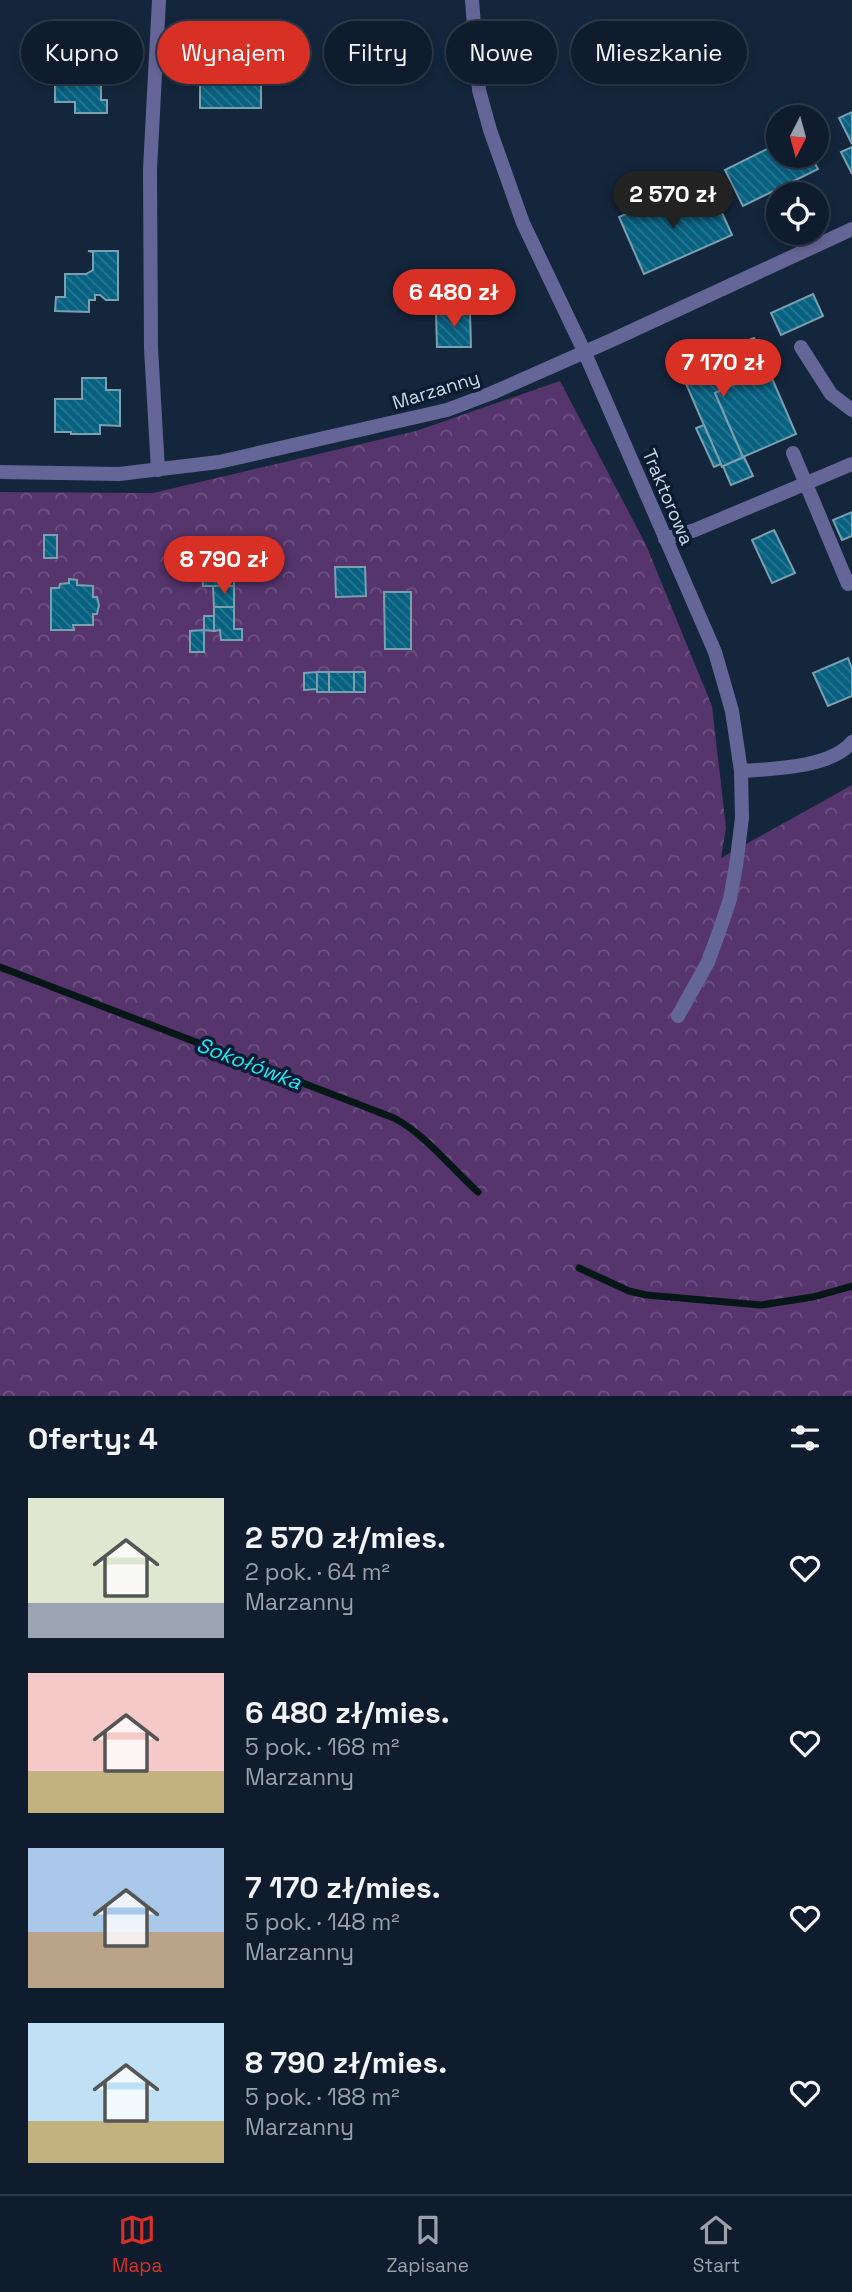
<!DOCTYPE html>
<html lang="pl">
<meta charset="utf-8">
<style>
:root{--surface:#0f1c2d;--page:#1d2939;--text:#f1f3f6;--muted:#9ba1aa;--line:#2f3a49;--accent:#d93025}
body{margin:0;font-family:"Space Grotesk",sans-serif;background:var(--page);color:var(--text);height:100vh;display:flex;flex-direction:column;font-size:26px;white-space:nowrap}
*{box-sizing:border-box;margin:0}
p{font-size:23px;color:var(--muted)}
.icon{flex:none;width:38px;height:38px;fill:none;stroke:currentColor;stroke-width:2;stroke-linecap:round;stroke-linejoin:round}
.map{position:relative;height:1396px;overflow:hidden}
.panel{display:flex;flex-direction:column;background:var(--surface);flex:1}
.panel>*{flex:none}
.guide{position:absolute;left:21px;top:21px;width:810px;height:63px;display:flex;gap:14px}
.needle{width:46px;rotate:186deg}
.fabs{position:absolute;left:766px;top:105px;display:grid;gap:14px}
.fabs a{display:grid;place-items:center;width:63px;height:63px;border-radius:50%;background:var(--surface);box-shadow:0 4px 10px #0003,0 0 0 2px var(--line);font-size:35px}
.price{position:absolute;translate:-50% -60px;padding:0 16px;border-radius:24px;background:var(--accent);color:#fff;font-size:23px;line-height:46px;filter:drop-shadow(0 2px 4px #0008)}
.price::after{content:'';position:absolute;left:50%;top:42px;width:21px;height:16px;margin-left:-10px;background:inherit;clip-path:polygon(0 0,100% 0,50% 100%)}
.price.current{background:#222;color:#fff}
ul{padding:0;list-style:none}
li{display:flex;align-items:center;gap:21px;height:175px;padding:0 28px}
li span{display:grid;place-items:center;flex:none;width:196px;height:140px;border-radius:0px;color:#555}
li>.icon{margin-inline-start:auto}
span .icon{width:84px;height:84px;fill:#fffc;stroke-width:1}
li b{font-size:30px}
h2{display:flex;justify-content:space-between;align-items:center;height:84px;padding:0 28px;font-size:30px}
.pill{padding:0 24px;border-radius:32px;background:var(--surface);box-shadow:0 4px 10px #0003,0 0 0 2px var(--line);font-size:24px;line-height:63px}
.pill.current{background:var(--accent);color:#fff}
.tab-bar{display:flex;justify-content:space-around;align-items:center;height:98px;border-top:2px solid var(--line);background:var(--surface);font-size:19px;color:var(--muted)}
.tab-bar a{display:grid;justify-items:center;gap:4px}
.tab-bar .current{color:var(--accent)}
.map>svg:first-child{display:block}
.park{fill:url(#park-crowns)}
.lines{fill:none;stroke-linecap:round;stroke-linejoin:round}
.stream{stroke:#071718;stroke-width:7}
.building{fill:url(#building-back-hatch);stroke:#799fb1;stroke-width:2}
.service{stroke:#656698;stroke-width:14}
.minor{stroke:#656698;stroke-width:14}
.labels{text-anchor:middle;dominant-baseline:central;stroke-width:7;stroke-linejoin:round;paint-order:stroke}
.street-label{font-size:19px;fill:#cbd7e6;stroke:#0b1c32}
.water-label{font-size:21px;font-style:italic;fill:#1ce8f5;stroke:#0b1c32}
</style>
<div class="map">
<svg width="852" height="1396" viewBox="0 0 852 1396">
<defs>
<pattern id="park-crowns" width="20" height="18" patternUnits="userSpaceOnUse" patternTransform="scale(1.75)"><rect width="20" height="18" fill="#56356d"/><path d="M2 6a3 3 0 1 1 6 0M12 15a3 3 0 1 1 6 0" fill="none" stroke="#6d5282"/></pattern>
<pattern id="building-back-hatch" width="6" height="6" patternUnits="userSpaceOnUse" patternTransform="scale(1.75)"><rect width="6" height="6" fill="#076180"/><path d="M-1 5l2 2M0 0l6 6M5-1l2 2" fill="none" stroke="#2a7792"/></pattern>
</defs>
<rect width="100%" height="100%" fill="#14263c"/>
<polygon class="park" points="560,381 646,545 712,706 726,828 721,858 852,785 852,1396 0,1396 0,492 153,493 416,431"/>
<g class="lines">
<g class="stream">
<path d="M0,967L394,1118C425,1134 451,1168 478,1192"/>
<polyline points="579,1268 629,1291 646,1295 761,1305 813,1297 852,1286"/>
</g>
</g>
<g class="building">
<polygon points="242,32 246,35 262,35 262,40 268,43 270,48 267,52 261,55 261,60 254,60 252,69 250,72 243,73 243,83 261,84 261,108 200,108 200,83 215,83 215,68 221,68 221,59 212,59 212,34 237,35"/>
<polygon points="55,61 77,61 77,76 101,76 101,100 107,100 107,113 75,113 75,102 55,102"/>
<polygon points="852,112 852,144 839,118"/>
<polygon points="779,143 779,156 811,156 818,169 743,206 725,170"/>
<polygon points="852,147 852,174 841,152"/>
<polygon points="714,195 732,235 644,274 619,217 662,198 670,215"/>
<polygon points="88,251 118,251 118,300 106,300 100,295 95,295 95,300 89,300 89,312 55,311 56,297 65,297 65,274 86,274 93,270 93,252"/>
<polygon points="813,294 823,316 781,335 771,313"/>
<polygon points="450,307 456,307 461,313 470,313 471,347 437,347 436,314 446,313"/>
<polygon points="754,338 758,346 745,352 741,343"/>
<polygon points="758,346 768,369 715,393 743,457 722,467 684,379"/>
<polygon points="768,369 796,434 743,457 715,393"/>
<polygon points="82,378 106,378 106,390 120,390 120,426 100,425 100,434 71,434 71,432 55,432 55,399 82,399"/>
<polygon points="704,425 721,464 714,467 696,428"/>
<polygon points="744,457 753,476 731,485 723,466"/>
<polygon points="852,512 852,536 842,540 833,520"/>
<polygon points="774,530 795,573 772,583 752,540"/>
<rect x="44" y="535" width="13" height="23"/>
<polygon points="335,567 365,567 366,596 336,597"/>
<polygon points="234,570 234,586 203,586 202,571"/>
<polygon points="69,579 77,580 77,585 93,586 93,597 97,597 99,605 97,614 93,614 93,625 73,625 74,630 51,630 51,588 59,588 60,584 69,583"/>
<polygon points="213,586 234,586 234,607 214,607"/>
<polygon points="384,592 411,592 411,649 385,649"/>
<polygon points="214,607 234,607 234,629 242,629 242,640 221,640 220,630 214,631"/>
<polygon points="204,616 214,616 214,631 204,630"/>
<polygon points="204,630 204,652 190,652 190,631"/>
<polygon points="848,658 852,669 852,696 828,706 813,673"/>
<polygon points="317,672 317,689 304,690 304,673"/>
<rect x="317" y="672" width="12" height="20"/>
<rect x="329" y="672" width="25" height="20"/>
<rect x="354" y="672" width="11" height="20"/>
</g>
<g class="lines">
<g class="service">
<polyline points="801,347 831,394 852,410"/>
<polyline points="793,453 848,584 852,582"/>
<polyline points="665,539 695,530 852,464"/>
<path d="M741,771C772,769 831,768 852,742"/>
</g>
<g class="minor">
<polyline points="472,0 479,90 490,130 523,223 584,351 715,652 732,711 741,771 742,818 736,866 730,899 719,932 708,962 678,1016"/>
<polyline points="158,470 151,348 150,169 159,0"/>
<polyline points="0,472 119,474 219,462 447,410 492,393 612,340 852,229"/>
</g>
</g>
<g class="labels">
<g class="street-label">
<text transform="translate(436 390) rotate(-17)">Marzanny</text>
<text transform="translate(668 497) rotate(67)">Traktorowa</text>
</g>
<g class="water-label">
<text transform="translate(249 1063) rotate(21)">Sokołówka</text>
</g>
</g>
</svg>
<div class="fabs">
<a><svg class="needle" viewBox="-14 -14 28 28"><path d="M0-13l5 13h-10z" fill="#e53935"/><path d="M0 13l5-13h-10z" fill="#9ba1aa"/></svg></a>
<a><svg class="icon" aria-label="locate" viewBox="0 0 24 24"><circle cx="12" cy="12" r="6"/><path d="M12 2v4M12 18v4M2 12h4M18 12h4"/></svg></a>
</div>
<b class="price current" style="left:673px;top:231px">2 570 zł</b>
<b class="price" style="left:454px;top:329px">6 480 zł</b>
<b class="price" style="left:723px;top:399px">7 170 zł</b>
<b class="price" style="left:224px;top:596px">8 790 zł</b>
<div class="guide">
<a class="pill">Kupno</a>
<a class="pill current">Wynajem</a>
<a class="pill">Filtry</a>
<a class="pill">Nowe</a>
<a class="pill">Mieszkanie</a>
</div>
</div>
<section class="panel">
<h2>Oferty: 4<svg class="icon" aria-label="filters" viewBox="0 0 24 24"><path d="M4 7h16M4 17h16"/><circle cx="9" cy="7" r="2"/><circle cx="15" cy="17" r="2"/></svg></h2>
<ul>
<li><span style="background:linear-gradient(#dfe7d0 75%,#9aa5b1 0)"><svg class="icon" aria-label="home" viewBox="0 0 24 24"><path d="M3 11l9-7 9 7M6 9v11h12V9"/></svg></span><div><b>2 570 zł/mies.</b><p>2 pok. · 64 m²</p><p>Marzanny</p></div><svg class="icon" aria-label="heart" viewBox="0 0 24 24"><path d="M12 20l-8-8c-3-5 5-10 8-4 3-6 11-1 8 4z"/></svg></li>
<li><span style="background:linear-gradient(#f6c9c9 70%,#c2b280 0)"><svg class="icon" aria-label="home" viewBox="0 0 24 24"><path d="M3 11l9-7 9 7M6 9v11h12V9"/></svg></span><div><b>6 480 zł/mies.</b><p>5 pok. · 168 m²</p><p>Marzanny</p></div><svg class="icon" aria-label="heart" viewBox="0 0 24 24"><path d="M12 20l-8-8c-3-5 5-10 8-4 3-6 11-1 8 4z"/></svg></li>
<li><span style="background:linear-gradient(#a9c7e8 60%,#b9a48a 0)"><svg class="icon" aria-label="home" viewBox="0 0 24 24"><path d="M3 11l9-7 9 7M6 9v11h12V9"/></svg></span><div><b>7 170 zł/mies.</b><p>5 pok. · 148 m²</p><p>Marzanny</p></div><svg class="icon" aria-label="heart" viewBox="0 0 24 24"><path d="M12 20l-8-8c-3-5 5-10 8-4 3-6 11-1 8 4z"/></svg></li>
<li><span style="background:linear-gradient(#bfe0f5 70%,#c2b280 0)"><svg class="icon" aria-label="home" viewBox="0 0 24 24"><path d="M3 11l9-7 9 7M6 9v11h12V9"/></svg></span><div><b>8 790 zł/mies.</b><p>5 pok. · 188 m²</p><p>Marzanny</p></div><svg class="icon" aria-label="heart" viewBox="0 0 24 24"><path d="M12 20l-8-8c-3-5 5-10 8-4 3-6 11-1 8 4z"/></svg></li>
</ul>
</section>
<nav class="tab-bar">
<a class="current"><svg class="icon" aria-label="map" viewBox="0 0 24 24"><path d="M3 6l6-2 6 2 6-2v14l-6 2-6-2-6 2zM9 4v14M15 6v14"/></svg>Mapa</a>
<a><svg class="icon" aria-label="saved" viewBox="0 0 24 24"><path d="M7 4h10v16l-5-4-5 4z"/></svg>Zapisane</a>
<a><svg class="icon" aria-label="home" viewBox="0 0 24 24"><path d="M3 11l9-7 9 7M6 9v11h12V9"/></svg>Start</a>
</nav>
